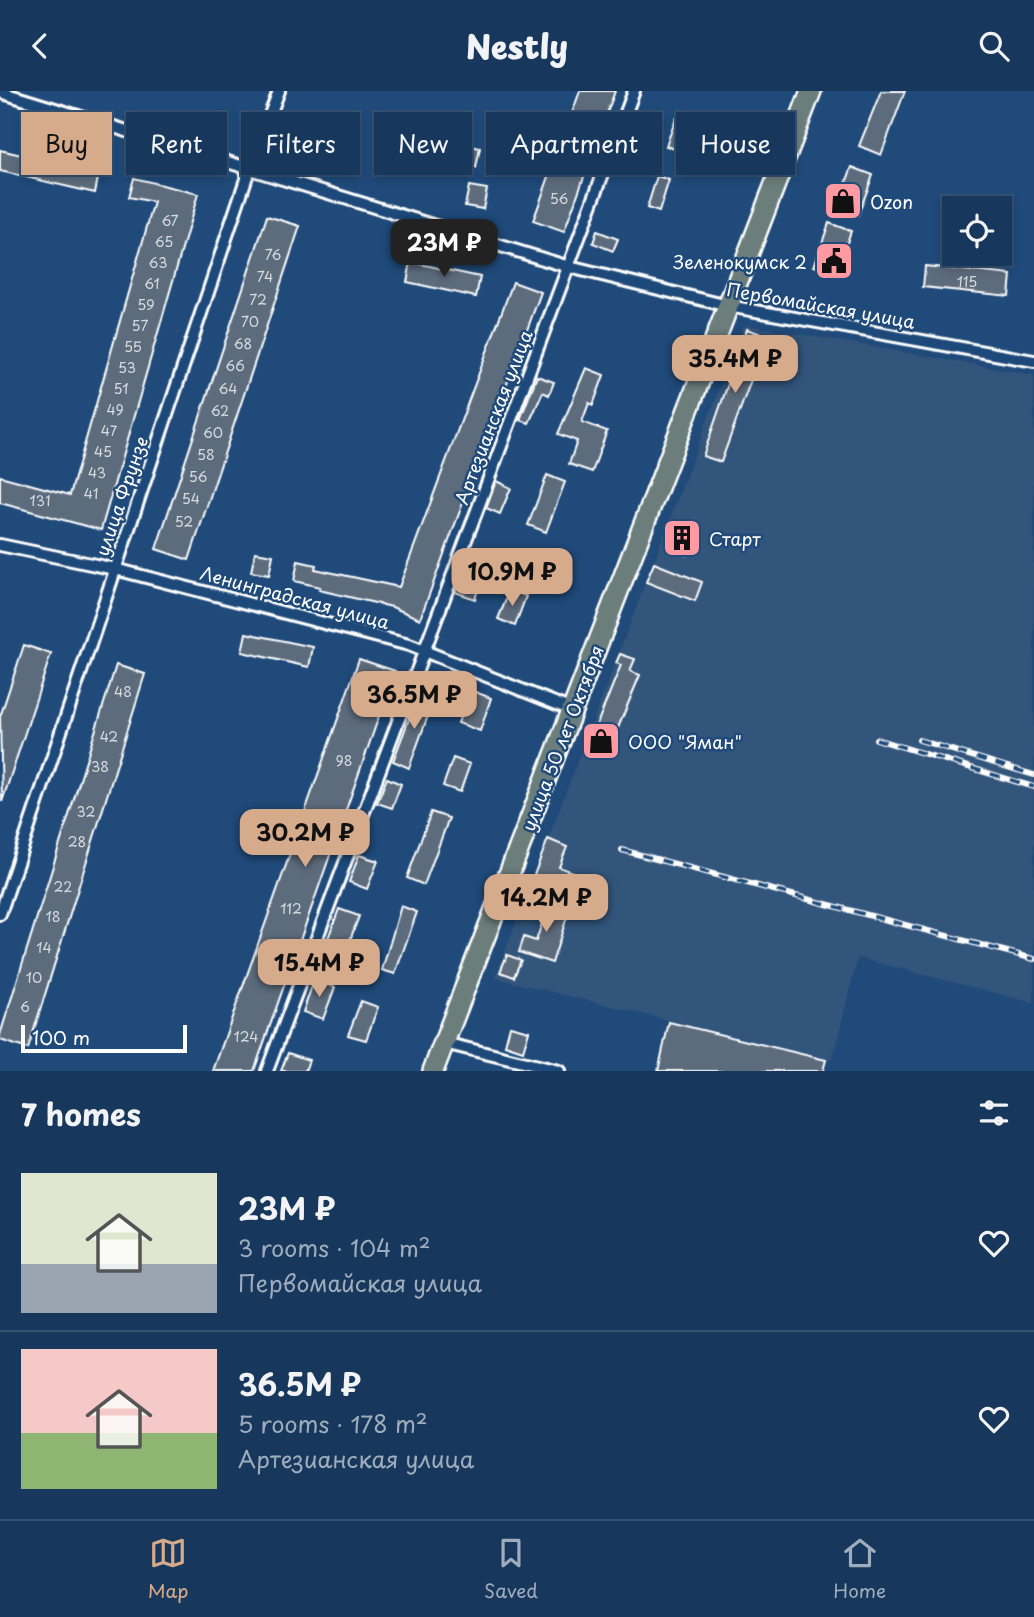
<!DOCTYPE html>
<meta charset="utf-8">
<style>
:root{--surface:#17385c;--page:#203f62;--text:#f1f3f6;--muted:#9eacbb;--line:#365272;--accent:#d6ab8b}
body{margin:0;font-family:"Playpen Sans",sans-serif;background:var(--page);color:var(--text);height:100vh;display:flex;flex-direction:column;font-size:26px;white-space:nowrap}
*{box-sizing:border-box;margin:0}
p{font-size:23px;color:var(--muted)}
.icon{flex:none;width:38px;height:38px;fill:none;stroke:currentColor;stroke-width:2;stroke-linecap:round;stroke-linejoin:round}
.map{position:relative;height:980px;overflow:hidden}
.sheet{display:flex;flex-direction:column;background:var(--surface);flex:1}
.sheet>*{flex:none}
.top-card{position:absolute;left:21px;top:21px;width:992px;height:63px;display:flex;gap:14px}
.controls{position:absolute;left:942px;top:105px;display:grid;gap:14px}
.controls a{display:grid;place-items:center;width:70px;height:70px;border-radius:0px;background:var(--surface);box-shadow:0 4px 10px #0003,0 0 0 2px var(--line);font-size:35px}
.scale{position:absolute;left:21px;bottom:18px;width:166px;box-sizing:border-box;padding-left:7px;border:4px solid #fff;border-top:0;font-size:19px;line-height:24px;white-space:nowrap;color:#fff;-webkit-text-stroke:5px #1f4a7a;paint-order:stroke}
.price{position:absolute;translate:-50% -60px;padding:0 16px;border-radius:14px;background:var(--accent);color:#111;font-size:23px;line-height:46px;filter:drop-shadow(0 2px 4px #0008)}
.price::after{content:'';position:absolute;left:50%;top:42px;width:21px;height:16px;margin-left:-10px;background:inherit;clip-path:polygon(0 0,100% 0,50% 100%)}
.price.active{background:#222;color:#fff}
ul{padding:0;list-style:none}
li{display:flex;align-items:center;gap:21px;height:175px;padding:0 21px}
li+li{border-top:2px solid var(--line)}
li span{display:grid;place-items:center;flex:none;width:196px;height:140px;border-radius:0px;color:#555}
li>.icon{margin-inline-start:auto}
span .icon{width:84px;height:84px;fill:#fffc;stroke-width:1}
li b{font-size:30px}
h2{display:flex;justify-content:space-between;align-items:center;height:84px;padding:0 21px;font-size:30px}
.tag{padding:0 24px;border-radius:0px;background:var(--surface);box-shadow:0 4px 10px #0003,0 0 0 2px var(--line);font-size:24px;line-height:63px}
.tag.active{background:var(--accent);color:#111}
header{display:flex;justify-content:space-between;align-items:center;height:91px;padding:0 21px;background:var(--surface);font-size:32px;font-weight:800}
.dock{display:flex;justify-content:space-around;align-items:center;height:98px;border-top:2px solid var(--line);background:var(--surface);font-size:19px;color:var(--muted)}
.dock a{display:grid;justify-items:center;gap:4px}
.dock .active{color:var(--accent)}
.map>svg:first-child{display:block}
.built{fill:#32547b}
.building{fill:#5d6c7d;stroke:#fff;stroke-width:2}
.lines{fill:none;stroke-linecap:round;stroke-linejoin:round}
.street-casing{stroke:#fff;stroke-width:16}
.highway-casing{stroke:#fff;stroke-width:24}
.street{stroke:#1f4a7a;stroke-width:10}
.highway{stroke:#6c7e7c;stroke-width:19}
.rail-casing{stroke:#fff;stroke-width:6}
.rail{stroke:#1f4a7a;stroke-width:3.5;stroke-dasharray:10;stroke-linecap:butt}
.labels{text-anchor:middle;dominant-baseline:central;stroke-width:5;stroke-linejoin:round;paint-order:stroke}
.number-label{font-size:14px;fill:#d6dade}
.poi-label{font-size:18px;fill:#fff;stroke:#1f4a7a;text-anchor:start}
.street-label{font-size:18px;fill:#fff;stroke:#1f4a7a}
</style>
<header><svg class="icon" aria-label="back" viewBox="0 0 24 24"><path d="M15 5l-7 7 7 7"/></svg>Nestly<svg class="icon" aria-label="search" viewBox="0 0 24 24"><circle cx="10" cy="10" r="6"/><path d="M15 15l6 6"/></svg></header>
<div class="map">
<svg width="1034" height="980" viewBox="0 0 1034 980">
<rect width="100%" height="100%" fill="#1f4a7a"/>
<filter id="ink" filterUnits="userSpaceOnUse"><feTurbulence type="fractalNoise" baseFrequency=".0143" numOctaves="2"/><feDisplacementMap in="SourceGraphic" scale="14" xChannelSelector="R" yChannelSelector="G"/><feConvolveMatrix kernelMatrix="1 2 1 2 8 2 1 2 1" color-interpolation-filters="sRGB"/></filter>
<g filter="url(#ink)">
<polygon class="built" points="748,234 1034,284 1034,912 858,867 832,969 495,887 743,236"/>
<g class="building">
<polygon points="580,0 615,0 564,141 533,130"/>
<polygon points="881,0 905,0 881,64 859,55"/>
<polygon points="339,23 357,26 352,46 334,43"/>
<polygon points="676,27 690,32 680,60 666,55"/>
<polygon points="386,36 480,57 476,77 382,56"/>
<polygon points="0,59 99,82 95,102 0,80"/>
<polygon points="852,76 873,84 858,124 837,116"/>
<polygon points="657,85 669,89 659,121 647,117"/>
<polygon points="134,87 198,103 101,439 0,412 0,385 70,404 154,111 129,106"/>
<polygon points="469,95 487,98 483,118 465,115"/>
<polygon points="267,125 300,135 189,469 156,458"/>
<polygon points="829,132 851,140 836,183 814,175"/>
<polygon points="597,140 618,148 613,160 593,152"/>
<polygon points="411,171 480,186 476,206 407,191"/>
<polygon points="925,175 1011,184 1009,205 923,196"/>
<polygon points="513,191 541,201 420,528 392,516 319,499 320,496 294,490 298,470 316,474 315,478 399,496"/>
<polygon points="747,238 767,245 721,371 703,365"/>
<polygon points="586,277 604,284 593,314 589,312 582,331 607,340 592,381 569,373 577,350 558,343"/>
<polygon points="537,285 554,291 549,304 543,301 529,332 520,329"/>
<polygon points="547,384 565,391 546,441 528,434"/>
<polygon points="496,390 511,397 500,423 486,417"/>
<polygon points="679,430 697,437 686,464 668,457"/>
<polygon points="255,461 273,464 269,484 251,481"/>
<polygon points="654,472 702,491 695,510 646,491"/>
<polygon points="464,477 483,483 475,508 455,501"/>
<polygon points="510,499 526,505 515,535 498,528"/>
<polygon points="246,542 313,556 309,576 242,561"/>
<polygon points="24,554 51,563 2,711 0,626"/>
<polygon points="620,563 635,568 630,580 640,584 608,661 588,655 621,574 616,572"/>
<polygon points="359,568 395,580 335,750 254,980 213,980"/>
<polygon points="116,574 145,583 28,958 0,949 0,944"/>
<polygon points="470,599 491,607 480,640 458,632"/>
<polygon points="419,602 434,608 409,677 393,670"/>
<polygon points="453,667 470,673 460,701 443,695"/>
<polygon points="387,687 401,693 392,717 377,712"/>
<polygon points="431,721 449,727 424,794 407,787"/>
<polygon points="548,748 567,756 559,776 587,787 581,802 534,784"/>
<polygon points="359,764 378,770 367,798 349,791"/>
<polygon points="538,813 568,823 552,872 519,861 524,846 536,850 543,829 533,826"/>
<polygon points="401,815 417,821 395,883 382,879"/>
<polygon points="339,818 359,825 347,857 327,850"/>
<polygon points="507,864 521,869 514,886 500,881"/>
<polygon points="314,889 335,896 323,928 303,921"/>
<polygon points="361,910 378,916 366,949 348,944"/>
<polygon points="669,931 826,969 823,980 658,980"/>
<polygon points="510,935 529,940 523,960 505,954"/>
<polygon points="288,962 309,969 305,980 281,980"/>
</g>
<g class="lines">
<defs>
<g id="street">
<polyline points="0,1 569,176 728,215 1034,270"/>
<polyline points="0,454 115,478 409,554 572,619"/>
<polyline points="0,823 250,76 279,0"/>
<polyline points="444,952 559,980"/>
<polyline points="267,980 634,0"/>
</g>
<polyline id="highway" points="433,980 811,0"/>
</defs>
<use href="#street" class="street-casing"/>
<use href="#highway" class="highway-casing"/>
<use href="#street" class="street"/>
<use href="#highway" class="highway"/>
<defs>
<g id="rail">
<polyline points="876,648 1034,696"/>
<polyline points="919,649 1034,684"/>
<polyline points="622,759 1034,868"/>
</g>
</defs>
<use href="#rail" class="rail-casing"/>
<use href="#rail" class="rail"/>
</g>
</g>
<defs>
<symbol id="shop-square" viewBox="-11 -11 22 22"><rect x="-9" y="-9" width="18" height="18" rx="4" fill="#ff9aa2" stroke="#1f4a7a"/><path d="M-5-2.5h2.3a2.7 3.5 0 0 1 5.4 0H5L5.5 6h-11ZM-1.5-2.5h3a1.5 2.3 0 0 0-3 0Z" fill="#111"/></symbol>
<symbol id="civic-square" viewBox="-11 -11 22 22"><rect x="-9" y="-9" width="18" height="18" rx="4" fill="#ff9aa2" stroke="#1f4a7a"/><path d="M-.6-6.5H3V-4.5H.6V-3L4-1V1h2V6H-6V1h2V-1L-.6-3ZM-1.2 2.5V6h2.4V2.5Z" fill="#111"/></symbol>
<symbol id="building-square" viewBox="-11 -11 22 22"><rect x="-9" y="-9" width="18" height="18" rx="4" fill="#ff9aa2" stroke="#1f4a7a"/><path d="M-4-6H4V6H1V3H-1V6H-4ZM-2.5-4.3h1.7v1.8h-1.7ZM.8-4.3h1.7v1.8H.8ZM-2.5-1h1.7V.8h-1.7ZM.8-1h1.7V.8H.8Z" fill="#111"/></symbol>
</defs>
<g fill-rule="evenodd">
<use href="#shop-square" x="821" y="88" width="44" height="44"/>
<use href="#civic-square" x="812" y="148" width="44" height="44"/>
<use href="#building-square" x="660" y="425" width="44" height="44"/>
<use href="#shop-square" x="579" y="628" width="44" height="44"/>
</g>
<g class="labels">
<g class="number-label">
<text x="559" y="107">56</text>
<text x="170" y="129">67</text>
<text x="164" y="150">65</text>
<text x="273" y="163">76</text>
<text x="158" y="171">63</text>
<text x="265" y="185">74</text>
<text x="967" y="190">115</text>
<text x="152" y="192">61</text>
<text x="258" y="208">72</text>
<text x="146" y="213">59</text>
<text x="250" y="230">70</text>
<text x="140" y="234">57</text>
<text x="243" y="252">68</text>
<text x="133" y="255">55</text>
<text x="235" y="274">66</text>
<text x="127" y="276">53</text>
<text x="121" y="297">51</text>
<text x="228" y="297">64</text>
<text x="115" y="318">49</text>
<text x="220" y="319">62</text>
<text x="109" y="339">47</text>
<text x="213" y="341">60</text>
<text x="103" y="360">45</text>
<text x="206" y="363">58</text>
<text x="97" y="381">43</text>
<text x="198" y="385">56</text>
<text x="91" y="402">41</text>
<text x="191" y="407">54</text>
<text x="40" y="409">131</text>
<text x="184" y="430">52</text>
<text x="123" y="600">48</text>
<text x="109" y="645">42</text>
<text x="344" y="669">98</text>
<text x="100" y="675">38</text>
<text x="86" y="720">32</text>
<text x="77" y="750">28</text>
<text x="63" y="795">22</text>
<text x="291" y="817">112</text>
<text x="53" y="825">18</text>
<text x="44" y="856">14</text>
<text x="34" y="886">10</text>
<text x="25" y="915">6</text>
<text x="246" y="945">124</text>
</g>
<g class="poi-label">
<text x="870" y="110">Ozon</text>
<text x="807" y="170" text-anchor="end">Зеленокумск 2</text>
<text x="709" y="447">Старт</text>
<text x="628" y="650">ООО "Яман"</text>
</g>
<g class="street-label">
<text transform="translate(821 214) rotate(10)">Первомайская улица</text>
<text transform="translate(493 326) rotate(-69)">Артезианская улица</text>
<text transform="translate(121 405) rotate(-71)">улица Фрунзе</text>
<text transform="translate(295 506) rotate(15)">Ленинградская улица</text>
<text transform="translate(562 647) rotate(-69)">улица 50 лет Октября</text>
</g>
</g>
</svg>
<div class="controls">
<a><svg class="icon" aria-label="locate" viewBox="0 0 24 24"><circle cx="12" cy="12" r="6"/><path d="M12 2v4M12 18v4M2 12h4M18 12h4"/></svg></a>
</div>
<div class="scale">100 m</div>
<b class="price active" style="left:444px;top:188px">23M ₽</b>
<b class="price" style="left:735px;top:304px">35.4M ₽</b>
<b class="price" style="left:512px;top:517px">10.9M ₽</b>
<b class="price" style="left:414px;top:640px">36.5M ₽</b>
<b class="price" style="left:305px;top:778px">30.2M ₽</b>
<b class="price" style="left:546px;top:843px">14.2M ₽</b>
<b class="price" style="left:319px;top:908px">15.4M ₽</b>
<div class="top-card">
<a class="tag active">Buy</a>
<a class="tag">Rent</a>
<a class="tag">Filters</a>
<a class="tag">New</a>
<a class="tag">Apartment</a>
<a class="tag">House</a>
</div>
</div>
<section class="sheet">
<h2>7 homes<svg class="icon" aria-label="filters" viewBox="0 0 24 24"><path d="M4 7h16M4 17h16"/><circle cx="9" cy="7" r="2"/><circle cx="15" cy="17" r="2"/></svg></h2>
<ul>
<li><span style="background:linear-gradient(#dfe7d0 65%,#9aa5b1 0)"><svg class="icon" aria-label="home" viewBox="0 0 24 24"><path d="M3 11l9-7 9 7M6 9v11h12V9"/></svg></span><div><b>23M ₽</b><p>3 rooms · 104 m²</p><p>Первомайская улица</p></div><svg class="icon" aria-label="heart" viewBox="0 0 24 24"><path d="M12 20l-8-8c-3-5 5-10 8-4 3-6 11-1 8 4z"/></svg></li>
<li><span style="background:linear-gradient(#f6c9c9 60%,#8fb573 0)"><svg class="icon" aria-label="home" viewBox="0 0 24 24"><path d="M3 11l9-7 9 7M6 9v11h12V9"/></svg></span><div><b>36.5M ₽</b><p>5 rooms · 178 m²</p><p>Артезианская улица</p></div><svg class="icon" aria-label="heart" viewBox="0 0 24 24"><path d="M12 20l-8-8c-3-5 5-10 8-4 3-6 11-1 8 4z"/></svg></li>
</ul>
</section>
<nav class="dock">
<a class="active"><svg class="icon" aria-label="map" viewBox="0 0 24 24"><path d="M3 6l6-2 6 2 6-2v14l-6 2-6-2-6 2zM9 4v14M15 6v14"/></svg>Map</a>
<a><svg class="icon" aria-label="saved" viewBox="0 0 24 24"><path d="M7 4h10v16l-5-4-5 4z"/></svg>Saved</a>
<a><svg class="icon" aria-label="home" viewBox="0 0 24 24"><path d="M3 11l9-7 9 7M6 9v11h12V9"/></svg>Home</a>
</nav>
